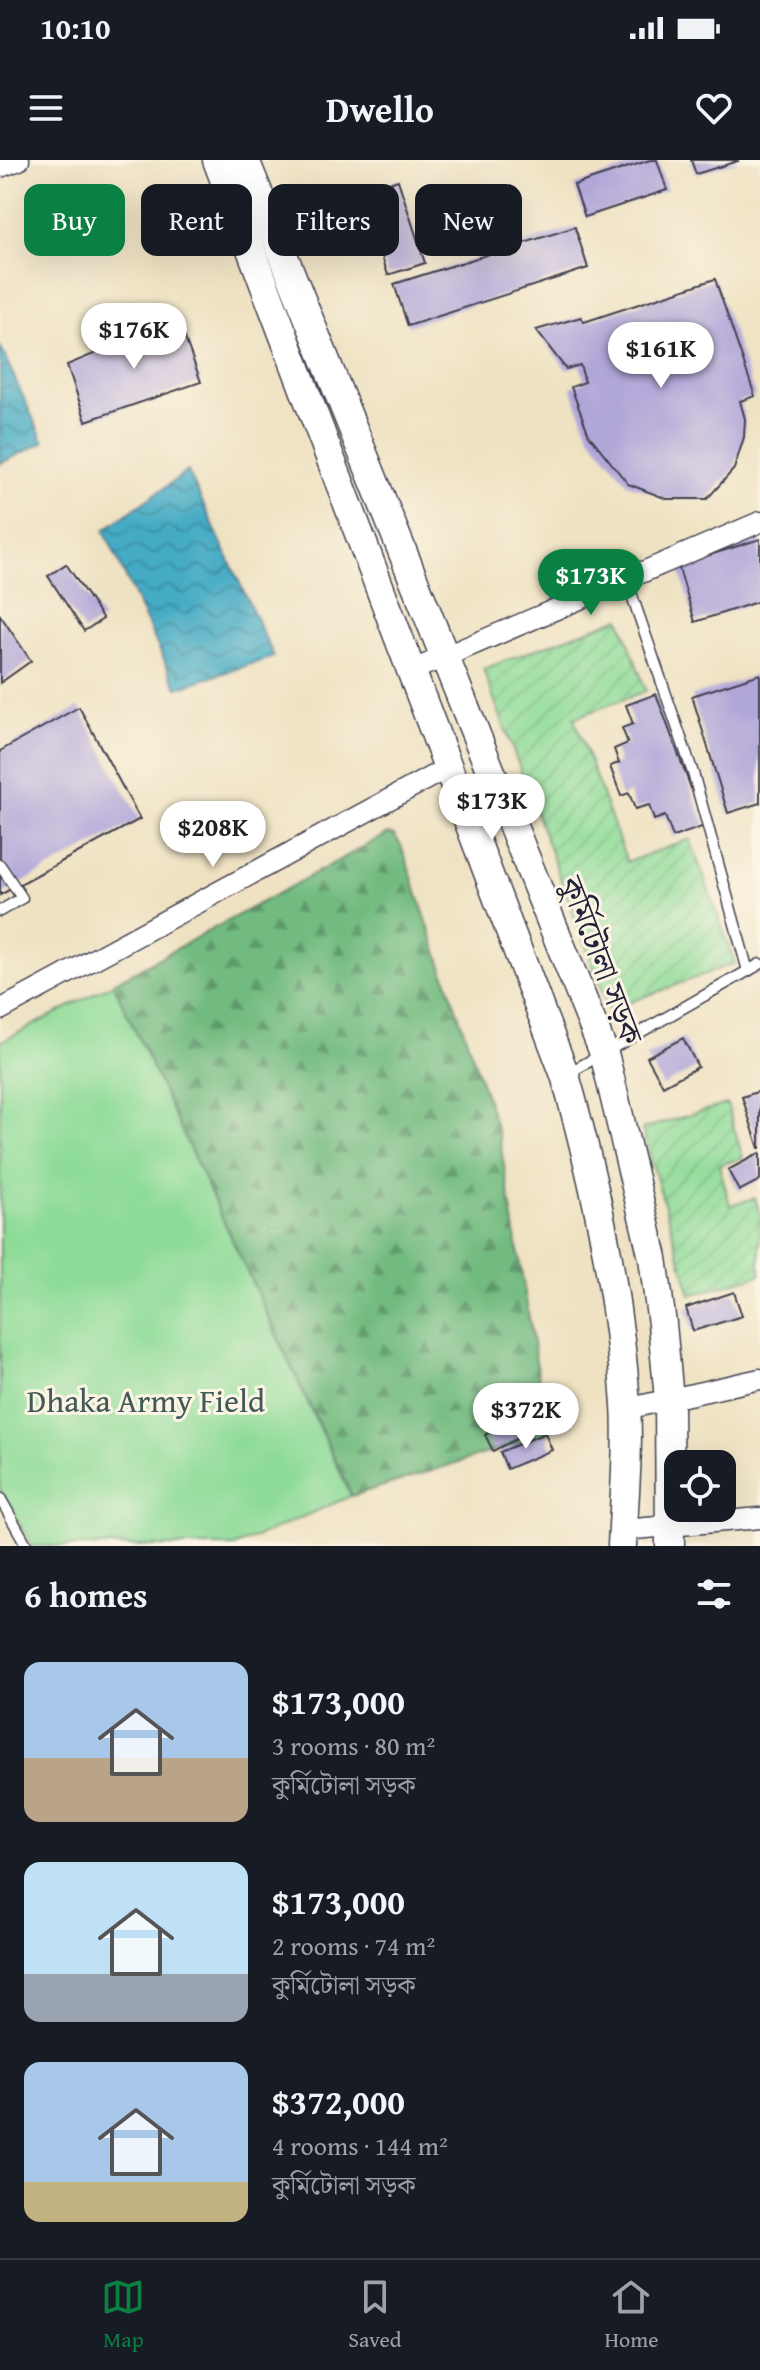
<!DOCTYPE html>
<meta charset="utf-8">
<style>
:root{--surface:#171b24;--page:#242831;--text:#f1f3f6;--muted:#9ea1a6;--line:#363941;--accent:#0b8043}
body{margin:0;font-family:"Gentium Book Plus","Noto Serif Bengali",serif;background:var(--page);color:var(--text);height:100vh;display:flex;flex-direction:column;font-size:30px;white-space:nowrap}
*{box-sizing:border-box;margin:0}
p{font-size:26px;color:var(--muted)}
.icon{flex:none;width:44px;height:44px;fill:none;stroke:currentColor;stroke-width:2;stroke-linecap:round;stroke-linejoin:round}
.map{position:relative;height:1386px;overflow:hidden}
.side{display:flex;flex-direction:column;background:var(--surface);flex:1}
.side>*{flex:none}
.banner{position:absolute;left:24px;top:24px;width:712px;height:72px;display:flex;gap:16px}
.buttons{position:absolute;left:664px;top:1290px;display:grid;gap:16px}
.buttons a{display:grid;place-items:center;width:72px;height:72px;border-radius:16px;background:var(--surface);box-shadow:0 8px 32px #0002;font-size:40px}
.price{position:absolute;translate:-50% -68px;padding:0 18px;border-radius:28px;background:#fff;color:#222;font-size:26px;line-height:52px;filter:drop-shadow(0 2px 4px #0008)}
.price::after{content:'';position:absolute;left:50%;top:48px;width:24px;height:18px;margin-left:-12px;background:inherit;clip-path:polygon(0 0,100% 0,50% 100%)}
.price.on{background:var(--accent);color:#fff}
ul{padding:0;list-style:none}
li{display:flex;align-items:center;gap:24px;height:200px;padding:0 24px}
li span{display:grid;place-items:center;flex:none;width:224px;height:160px;border-radius:16px;color:#555}
li>.icon{margin-inline-start:auto}
span .icon{width:96px;height:96px;fill:#fffc;stroke-width:1}
li b{font-size:34px}
h2{display:flex;justify-content:space-between;align-items:center;height:96px;padding:0 24px;font-size:34px}
.tag{padding:0 28px;border-radius:16px;background:var(--surface);box-shadow:0 8px 32px #0002;font-size:28px;line-height:72px}
.tag.on{background:var(--accent);color:#fff}
.status{display:flex;justify-content:space-between;align-items:center;height:56px;padding:0 40px;background:var(--surface);direction:ltr}
.status svg{height:22px;fill:currentColor}
header{display:flex;justify-content:space-between;align-items:center;height:104px;padding:0 24px;background:var(--surface);font-size:36px;font-weight:600}
.tabs{display:flex;justify-content:space-around;align-items:center;height:112px;border-top:2px solid var(--line);background:var(--surface);font-size:22px;color:var(--muted)}
.tabs a{display:grid;justify-items:center;gap:4px}
.tabs .on{color:var(--accent)}
.map>svg:first-child{display:block}
.forest{fill:url(#forest-firs);stroke:#4a6e5e;stroke-width:2}
.park{fill:#8edb98;stroke:#587e6a;stroke-width:2}
.garden{fill:url(#garden-furrows);stroke:#587e6a;stroke-width:2}
.water{fill:url(#water-waves);stroke:#336680;stroke-width:2}
.building{fill:#b1a6d8}
.lines{fill:none;stroke-linecap:round;stroke-linejoin:round}
.lane-casing{stroke:#413f4f;stroke-width:13}
.street-casing{stroke:#413f4f;stroke-width:23}
.secondary-casing{stroke:#413f4f;stroke-width:31}
.lane{stroke:#fff;stroke-width:10}
.street{stroke:#fff;stroke-width:20}
.secondary{stroke:#fff;stroke-width:28}
.labels{text-anchor:middle;dominant-baseline:central;stroke-width:6;stroke-linejoin:round;paint-order:stroke}
.street-label{font-size:32px;fill:#22223b;stroke:#fcf5e5}
.park-label{font-size:32px;fill:#425a57;stroke:#fcf5e5}
</style>
<div class="status"><b>10:10</b><svg viewBox="0 0 49 12"><path d="M0 12V9h3v3zM5 12V6h3v6zM10 12V3h3v9zM15 12V0h3v12zM26 1h20v11H26zM47 4h2v5h-2z"/></svg></div>
<header><svg class="icon" aria-label="menu" viewBox="0 0 24 24"><path d="M4 6h16M4 12h16M4 18h16"/></svg>Dwello<svg class="icon" aria-label="heart" viewBox="0 0 24 24"><path d="M12 20l-8-8c-3-5 5-10 8-4 3-6 11-1 8 4z"/></svg></header>
<div class="map">
<svg width="760" height="1386" viewBox="0 0 760 1386">
<defs>
<pattern id="forest-firs" width="22" height="20" patternUnits="userSpaceOnUse" patternTransform="scale(2)"><rect width="22" height="20" fill="#72bb80"/><path d="M5 1l3.5 6h-7zM16 11l3.5 6h-7z" fill="#5d986a"/></pattern>
<pattern id="garden-furrows" width="10" height="10" patternUnits="userSpaceOnUse" patternTransform="scale(2)"><rect width="10" height="10" fill="#8edb98"/><path d="M-1 1l2-2M0 10L10 0M9 11l2-2" fill="none" stroke="#7abc84"/></pattern>
<pattern id="water-waves" width="16" height="10" patternUnits="userSpaceOnUse" patternTransform="scale(2)"><rect width="16" height="10" fill="#44abc4"/><path d="M0 5q4-4 8 0t8 0" fill="none" stroke="#388ba0"/></pattern>
</defs>
<rect width="100%" height="100%" fill="#fcf5e5"/>
<filter id="ink" filterUnits="userSpaceOnUse"><feTurbulence type="fractalNoise" baseFrequency=".0125" numOctaves="2"/><feDisplacementMap in="SourceGraphic" scale="16" xChannelSelector="R" yChannelSelector="G"/><feConvolveMatrix kernelMatrix="1 2 1 2 8 2 1 2 1" color-interpolation-filters="sRGB"/></filter>
<filter id="wash" filterUnits="userSpaceOnUse"><feTurbulence type="fractalNoise" baseFrequency=".006" numOctaves="4" result="noise"/><feDisplacementMap in="SourceGraphic" scale="32" xChannelSelector="R" yChannelSelector="G"/><feGaussianBlur stdDeviation="1.8" result="paint"/><feColorMatrix in="noise" values="0 0 0 0 0 0 0 0 0 0 0 0 0 0 0 0 0 1.4 0 .05"/><feComposite in="paint" operator="in"/></filter>
<g filter="url(#wash)">
<rect width="100%" height="100%" fill="#efe2c2"/>
<polygon class="forest" points="387,674 394,675 401,685 499,975 548,1274 352,1336 113,823"/>
<polygon class="park" points="113,824 351,1336 236,1386 32,1386 0,1329 0,882"/>
<g class="garden">
<polygon points="620,458 646,531 574,558 627,702 690,679 735,803 609,850 483,509"/>
<polygon points="727,944 743,998 719,1005 730,1045 755,1038 760,1054 760,1115 691,1135 642,969"/>
</g>
<g class="water">
<polygon points="0,186 44,282 0,304"/>
<polygon points="188,311 274,497 177,528 104,370"/>
</g>
<g id="blocks">
<g class="building">
<polygon points="650,0 657,0 667,30 585,57 574,25"/>
<polygon points="691,0 737,0 738,1 696,14"/>
<polygon points="398,20 425,103 388,115 361,32"/>
<polygon points="575,67 588,108 408,166 394,124"/>
<polygon points="715,119 755,236 740,241 745,259 744,277 734,309 707,339 667,339 628,324 589,275 571,227 585,222 580,205 566,209 536,170 581,157 584,162"/>
<polygon points="178,159 201,222 86,261 67,205"/>
<polygon points="760,379 760,441 695,462 678,405"/>
<polygon points="66,404 103,459 84,471 48,416"/>
<polygon points="0,455 31,501 0,523"/>
<polygon points="760,514 760,643 728,653 692,536"/>
<polygon points="656,534 705,666 673,677 665,656 654,660 649,645 635,649 629,633 621,636 610,606 619,603 614,589 628,583 622,568 633,564 626,545"/>
<polygon points="79,547 140,659 0,735 0,591"/>
<polygon points="683,878 698,907 663,926 647,897"/>
<polygon points="760,931 760,988 759,988 742,937"/>
<polygon points="760,993 760,1020 739,1031 728,1010"/>
<polygon points="734,1132 742,1156 693,1171 686,1148"/>
<polygon points="515,1258 524,1275 493,1291 485,1275"/>
<polygon points="545,1273 552,1290 507,1309 500,1292"/>
</g>
</g>
</g>
<g filter="url(#ink)">
<use href="#blocks" fill-opacity="0" stroke="#413f4f" stroke-width="2"/>
<g class="lines">
<defs>
<g id="lane">
<polyline points="626,418 693,613 748,811"/>
<polyline points="0,705 22,738 0,751"/>
<polyline points="567,914 760,804"/>
<polyline points="0,1338 27,1386"/>
</g>
<g id="street">
<polyline points="0,7 19,0"/>
<polyline points="411,511 760,362"/>
<polyline points="0,850 447,608"/>
<polyline points="626,1249 760,1219"/>
<polyline points="623,1370 760,1358"/>
</g>
<g id="secondary">
<path d="M217,0L565,915C596,1024 619,1133 626,1245C629,1292 624,1340 622,1386"/>
<polyline points="245,0 604,893 653,1098 662,1164 669,1239 670,1386"/>
</g>
</defs>
<use href="#lane" class="lane-casing"/>
<use href="#street" class="street-casing"/>
<use href="#secondary" class="secondary-casing"/>
<use href="#lane" class="lane"/>
<use href="#street" class="street"/>
<use href="#secondary" class="secondary"/>
</g>
</g>
<g class="labels">
<g class="street-label">
<text transform="translate(602 800) rotate(69)">কুর্মিটোলা সড়ক</text>
</g>
<g class="park-label">
<text x="146" y="1240">Dhaka Army Field</text>
</g>
</g>
</svg>
<div class="buttons">
<a><svg class="icon" aria-label="locate" viewBox="0 0 24 24"><circle cx="12" cy="12" r="6"/><path d="M12 2v4M12 18v4M2 12h4M18 12h4"/></svg></a>
</div>
<b class="price" style="left:134px;top:211px">$176K</b>
<b class="price" style="left:661px;top:230px">$161K</b>
<b class="price on" style="left:591px;top:457px">$173K</b>
<b class="price" style="left:492px;top:682px">$173K</b>
<b class="price" style="left:213px;top:709px">$208K</b>
<b class="price" style="left:526px;top:1291px">$372K</b>
<div class="banner">
<a class="tag on">Buy</a>
<a class="tag">Rent</a>
<a class="tag">Filters</a>
<a class="tag">New</a>
</div>
</div>
<section class="side">
<h2>6 homes<svg class="icon" aria-label="filters" viewBox="0 0 24 24"><path d="M4 7h16M4 17h16"/><circle cx="9" cy="7" r="2"/><circle cx="15" cy="17" r="2"/></svg></h2>
<ul>
<li><span style="background:linear-gradient(#a9c7e8 60%,#b9a48a 0)"><svg class="icon" aria-label="home" viewBox="0 0 24 24"><path d="M3 11l9-7 9 7M6 9v11h12V9"/></svg></span><div><b>$173,000</b><p>3 rooms · 80 m²</p><p>কুর্মিটোলা সড়ক</p></div></li>
<li><span style="background:linear-gradient(#bfe0f5 70%,#9aa5b1 0)"><svg class="icon" aria-label="home" viewBox="0 0 24 24"><path d="M3 11l9-7 9 7M6 9v11h12V9"/></svg></span><div><b>$173,000</b><p>2 rooms · 74 m²</p><p>কুর্মিটোলা সড়ক</p></div></li>
<li><span style="background:linear-gradient(#a9c7e8 75%,#c2b280 0)"><svg class="icon" aria-label="home" viewBox="0 0 24 24"><path d="M3 11l9-7 9 7M6 9v11h12V9"/></svg></span><div><b>$372,000</b><p>4 rooms · 144 m²</p><p>কুর্মিটোলা সড়ক</p></div></li>
</ul>
</section>
<nav class="tabs">
<a class="on"><svg class="icon" aria-label="map" viewBox="0 0 24 24"><path d="M3 6l6-2 6 2 6-2v14l-6 2-6-2-6 2zM9 4v14M15 6v14"/></svg>Map</a>
<a><svg class="icon" aria-label="saved" viewBox="0 0 24 24"><path d="M7 4h10v16l-5-4-5 4z"/></svg>Saved</a>
<a><svg class="icon" aria-label="home" viewBox="0 0 24 24"><path d="M3 11l9-7 9 7M6 9v11h12V9"/></svg>Home</a>
</nav>
